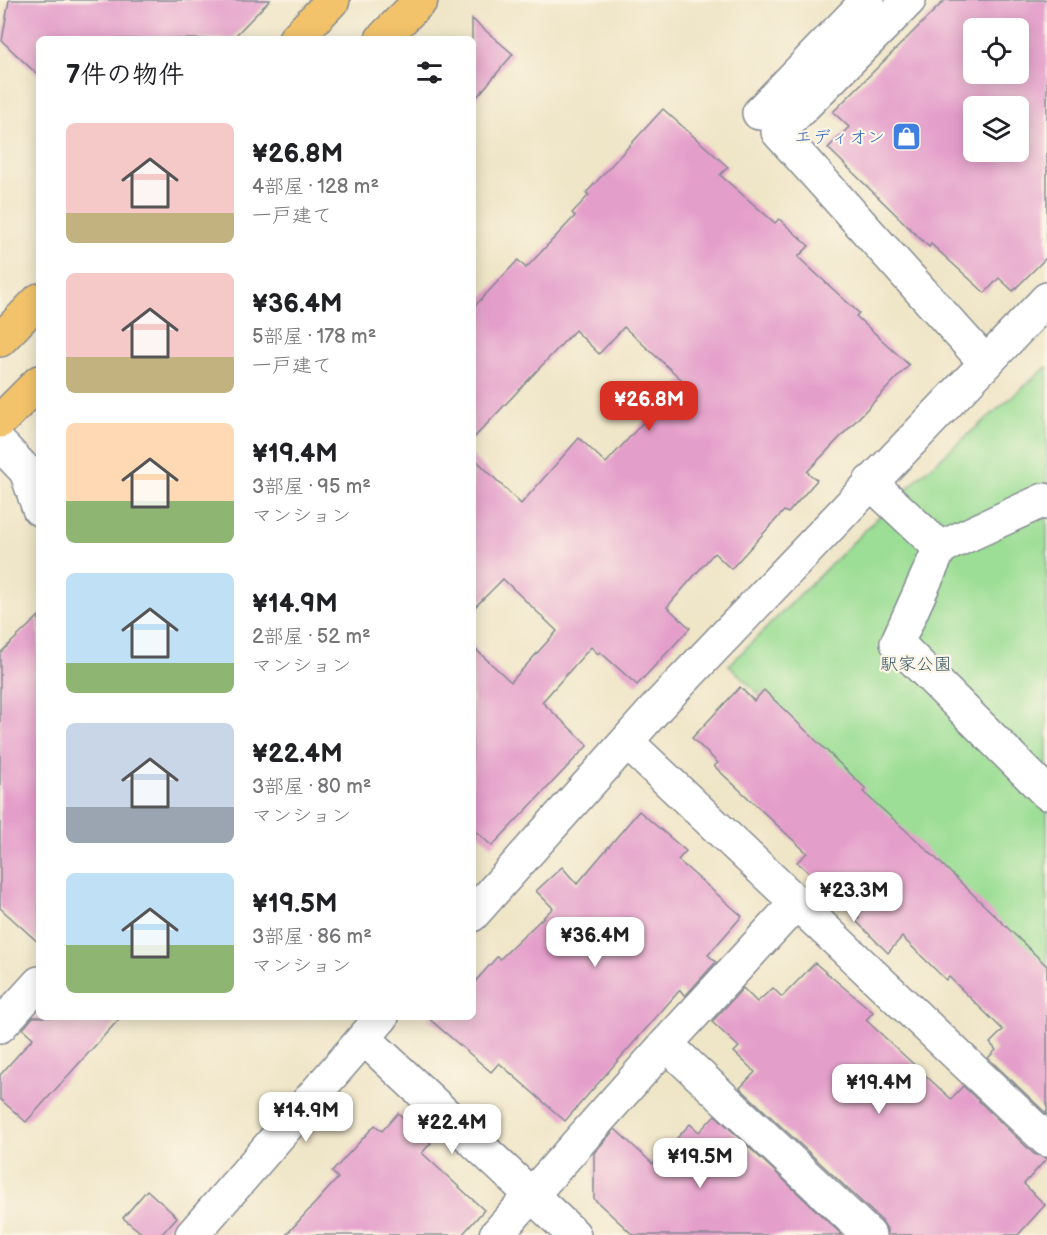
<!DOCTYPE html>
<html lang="ja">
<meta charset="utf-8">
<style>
:root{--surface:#fff;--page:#f2f2f2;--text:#202124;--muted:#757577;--accent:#d93025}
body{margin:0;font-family:"Balsamiq Sans","Klee One",sans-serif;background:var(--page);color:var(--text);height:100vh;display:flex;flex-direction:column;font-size:22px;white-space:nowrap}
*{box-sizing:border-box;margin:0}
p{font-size:20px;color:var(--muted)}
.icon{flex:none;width:33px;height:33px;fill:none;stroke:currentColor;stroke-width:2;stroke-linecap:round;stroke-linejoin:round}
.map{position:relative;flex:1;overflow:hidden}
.panel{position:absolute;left:36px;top:36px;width:440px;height:984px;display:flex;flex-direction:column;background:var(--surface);border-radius:9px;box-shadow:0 3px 15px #0003}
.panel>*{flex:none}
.controls{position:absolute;left:963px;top:18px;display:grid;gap:12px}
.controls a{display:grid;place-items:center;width:66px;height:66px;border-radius:9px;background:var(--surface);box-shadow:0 3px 15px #0003;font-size:30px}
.price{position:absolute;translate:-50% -51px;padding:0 14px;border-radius:12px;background:#fff;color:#222;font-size:20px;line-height:39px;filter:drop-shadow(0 2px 3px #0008)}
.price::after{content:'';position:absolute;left:50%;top:36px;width:18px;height:14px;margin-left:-9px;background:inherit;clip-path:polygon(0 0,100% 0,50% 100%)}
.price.selected{background:var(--accent);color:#fff}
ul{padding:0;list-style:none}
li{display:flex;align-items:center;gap:18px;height:150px;padding:0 30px}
li span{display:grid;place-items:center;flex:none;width:168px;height:120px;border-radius:9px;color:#555}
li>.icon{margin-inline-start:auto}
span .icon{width:72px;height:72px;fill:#fffc;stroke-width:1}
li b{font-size:26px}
h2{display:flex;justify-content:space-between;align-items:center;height:72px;padding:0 30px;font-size:26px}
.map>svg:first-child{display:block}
.green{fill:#9cde95;stroke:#5c867a;stroke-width:1.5}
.building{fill:#e49eca;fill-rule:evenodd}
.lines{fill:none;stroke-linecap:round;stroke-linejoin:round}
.minor-casing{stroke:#858a92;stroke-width:36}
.highway-casing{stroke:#858a92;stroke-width:36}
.minor{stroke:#fff;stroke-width:33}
.highway{stroke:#f2c36a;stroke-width:33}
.labels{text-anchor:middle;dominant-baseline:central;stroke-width:4.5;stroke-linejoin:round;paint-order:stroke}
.shop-label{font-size:18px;fill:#366cbe;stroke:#fcf5e5;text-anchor:end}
.park-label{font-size:18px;fill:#3b5b6c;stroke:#fcf5e5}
</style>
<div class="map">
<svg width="1047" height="1235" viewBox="0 0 1047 1235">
<rect width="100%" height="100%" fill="#fcf5e5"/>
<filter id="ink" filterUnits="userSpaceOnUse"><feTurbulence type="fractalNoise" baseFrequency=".0167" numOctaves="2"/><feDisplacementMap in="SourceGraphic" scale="12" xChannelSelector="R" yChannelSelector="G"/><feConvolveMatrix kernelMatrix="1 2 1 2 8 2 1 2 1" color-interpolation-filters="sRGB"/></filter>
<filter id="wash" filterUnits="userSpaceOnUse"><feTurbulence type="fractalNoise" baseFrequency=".008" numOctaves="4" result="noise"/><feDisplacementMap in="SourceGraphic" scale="24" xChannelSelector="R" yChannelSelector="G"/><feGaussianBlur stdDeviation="1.35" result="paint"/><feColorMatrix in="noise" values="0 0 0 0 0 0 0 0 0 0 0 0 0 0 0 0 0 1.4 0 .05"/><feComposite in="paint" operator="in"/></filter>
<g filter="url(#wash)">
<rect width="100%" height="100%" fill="#efe5c7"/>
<polygon class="green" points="1047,367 1047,974 729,665 922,474"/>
<g id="blocks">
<g class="building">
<polygon points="9,0 270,0 232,39 39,39 39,76 2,41"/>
<path d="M945,0H1047V257L1013,291L999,278L985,293L931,244L929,247L828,148L849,127L833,112ZM974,28H1018V74H974ZM974,106H1018V152H974Z"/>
<polygon points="472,19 513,54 472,103"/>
<polygon points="663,109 728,167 720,175 775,223 779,219 809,246 798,257 859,313 856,316 909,365 807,472 817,480 788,513 784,511 731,569 714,553 667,607 690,628 637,685 600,652 598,654 591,647 542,702 588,745 492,846 472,828 472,646 511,682 557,631 503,579 472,610 472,456 521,504 579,438 606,463 682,380 624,327 599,354 575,330 472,440 472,309 518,260 526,268 575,216 572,213 589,195 586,193"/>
<polygon points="39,616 39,943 0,908 0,653"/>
<polygon points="740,687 754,701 764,690 866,789 863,792 921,844 1047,966 1047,1114 988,1058 996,1050 990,1043 1003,1030 949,977 946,980 902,937 888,953 856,921 859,918 797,862 807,853 714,766 718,763 692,738"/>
<polygon points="639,811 686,851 678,860 742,916 708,955 716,962 685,996 680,990 565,1121 499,1063 491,1072 427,1017 472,1017 472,985 497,957 500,959 553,908 536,891 562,867 577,884"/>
<polygon points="815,963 873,1012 866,1020 951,1099 963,1086 1034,1154 1047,1158 1024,1184 1045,1205 1018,1235 887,1235 887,1229 882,1221 740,1088 755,1072 734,1052 739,1047 712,1022 743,988 757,1002 773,988 782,997"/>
<polygon points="33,1017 121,1017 26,1122 0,1099 0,1075 33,1038 23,1029"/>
<polygon points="398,1113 431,1143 422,1153 484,1210 462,1235 286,1235 338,1178 332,1172 375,1125 382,1131"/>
<polygon points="715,1115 842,1235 633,1235 594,1199 594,1153 615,1129 653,1164 690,1124 699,1132"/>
<polygon points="147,1190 177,1217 161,1235 144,1235 123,1218"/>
</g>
</g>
</g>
<g filter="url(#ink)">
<use href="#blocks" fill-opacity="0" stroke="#858a92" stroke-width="1.5"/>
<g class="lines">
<defs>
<g id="minor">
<polyline points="909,0 778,132 985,362"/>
<polyline points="759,113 868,0"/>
<polyline points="0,444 26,471 39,509"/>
<polyline points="870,482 940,548 897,643 1047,793"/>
<polyline points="940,548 1044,500 1047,503"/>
<polyline points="627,742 1047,1140"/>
<polyline points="472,915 659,705 1047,299"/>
<polyline points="0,1026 39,983"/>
<polyline points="364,1038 574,1235"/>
<polyline points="666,1044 869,1235"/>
<polyline points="192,1235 382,1017"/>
<polyline points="496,1235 666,1044 796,903"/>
</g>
<g id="highway">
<polyline points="295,39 333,0"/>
<polyline points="382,39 421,0"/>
<polyline points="0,340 39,300"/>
<polyline points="0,421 39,382"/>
</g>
</defs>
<use href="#minor" class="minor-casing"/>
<use href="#highway" class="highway-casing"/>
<use href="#minor" class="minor"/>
<use href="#highway" class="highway"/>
</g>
</g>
<defs>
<symbol id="shop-square" viewBox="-11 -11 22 22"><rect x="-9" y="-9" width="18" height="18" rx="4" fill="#3f7fe0" stroke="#fcf5e5"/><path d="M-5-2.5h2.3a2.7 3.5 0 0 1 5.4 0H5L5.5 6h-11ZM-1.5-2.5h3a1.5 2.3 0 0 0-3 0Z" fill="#fff"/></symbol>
</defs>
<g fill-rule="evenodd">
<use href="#shop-square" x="890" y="120" width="33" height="33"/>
</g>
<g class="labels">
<g class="shop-label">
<text x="885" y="137">エディオン</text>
</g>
<g class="park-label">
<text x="916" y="664">駅家公園</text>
</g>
</g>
</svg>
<div class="controls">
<a><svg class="icon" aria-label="locate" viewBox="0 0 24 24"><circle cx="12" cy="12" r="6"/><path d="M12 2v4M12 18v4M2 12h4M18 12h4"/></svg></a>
<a><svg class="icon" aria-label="layers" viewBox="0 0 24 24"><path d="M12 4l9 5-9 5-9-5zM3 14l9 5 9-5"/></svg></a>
</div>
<b class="price selected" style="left:649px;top:432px">¥26.8M</b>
<b class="price" style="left:854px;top:923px">¥23.3M</b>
<b class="price" style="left:595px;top:968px">¥36.4M</b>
<b class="price" style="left:879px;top:1115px">¥19.4M</b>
<b class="price" style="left:306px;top:1143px">¥14.9M</b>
<b class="price" style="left:452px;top:1155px">¥22.4M</b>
<b class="price" style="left:700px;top:1189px">¥19.5M</b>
<section class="panel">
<h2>7件の物件<svg class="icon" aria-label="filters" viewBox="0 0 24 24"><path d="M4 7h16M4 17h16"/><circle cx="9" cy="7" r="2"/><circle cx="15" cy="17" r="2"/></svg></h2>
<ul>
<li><span style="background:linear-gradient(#f6c9c9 75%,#c2b280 0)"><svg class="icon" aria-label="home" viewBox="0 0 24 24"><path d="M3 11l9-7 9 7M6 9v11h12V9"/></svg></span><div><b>¥26.8M</b><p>4部屋 · 128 m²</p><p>一戸建て</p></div></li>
<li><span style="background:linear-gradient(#f6c9c9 70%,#c2b280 0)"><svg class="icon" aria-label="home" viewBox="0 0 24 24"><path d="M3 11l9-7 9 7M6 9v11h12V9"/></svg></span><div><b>¥36.4M</b><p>5部屋 · 178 m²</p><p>一戸建て</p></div></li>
<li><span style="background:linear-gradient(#ffd9b3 65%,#8fb573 0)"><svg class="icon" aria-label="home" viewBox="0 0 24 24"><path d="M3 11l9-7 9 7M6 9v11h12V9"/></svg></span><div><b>¥19.4M</b><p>3部屋 · 95 m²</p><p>マンション</p></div></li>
<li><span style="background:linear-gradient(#bfe0f5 75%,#8fb573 0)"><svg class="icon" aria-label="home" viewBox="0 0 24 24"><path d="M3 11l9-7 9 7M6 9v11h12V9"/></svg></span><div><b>¥14.9M</b><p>2部屋 · 52 m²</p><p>マンション</p></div></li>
<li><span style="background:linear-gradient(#c9d6e8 70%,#9aa5b1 0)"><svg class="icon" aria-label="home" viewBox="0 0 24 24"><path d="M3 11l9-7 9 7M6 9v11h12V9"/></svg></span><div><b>¥22.4M</b><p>3部屋 · 80 m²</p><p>マンション</p></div></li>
<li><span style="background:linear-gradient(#bfe0f5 60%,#8fb573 0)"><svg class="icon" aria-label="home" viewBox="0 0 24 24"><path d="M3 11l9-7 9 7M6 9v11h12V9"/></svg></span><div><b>¥19.5M</b><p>3部屋 · 86 m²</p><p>マンション</p></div></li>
</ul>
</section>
</div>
